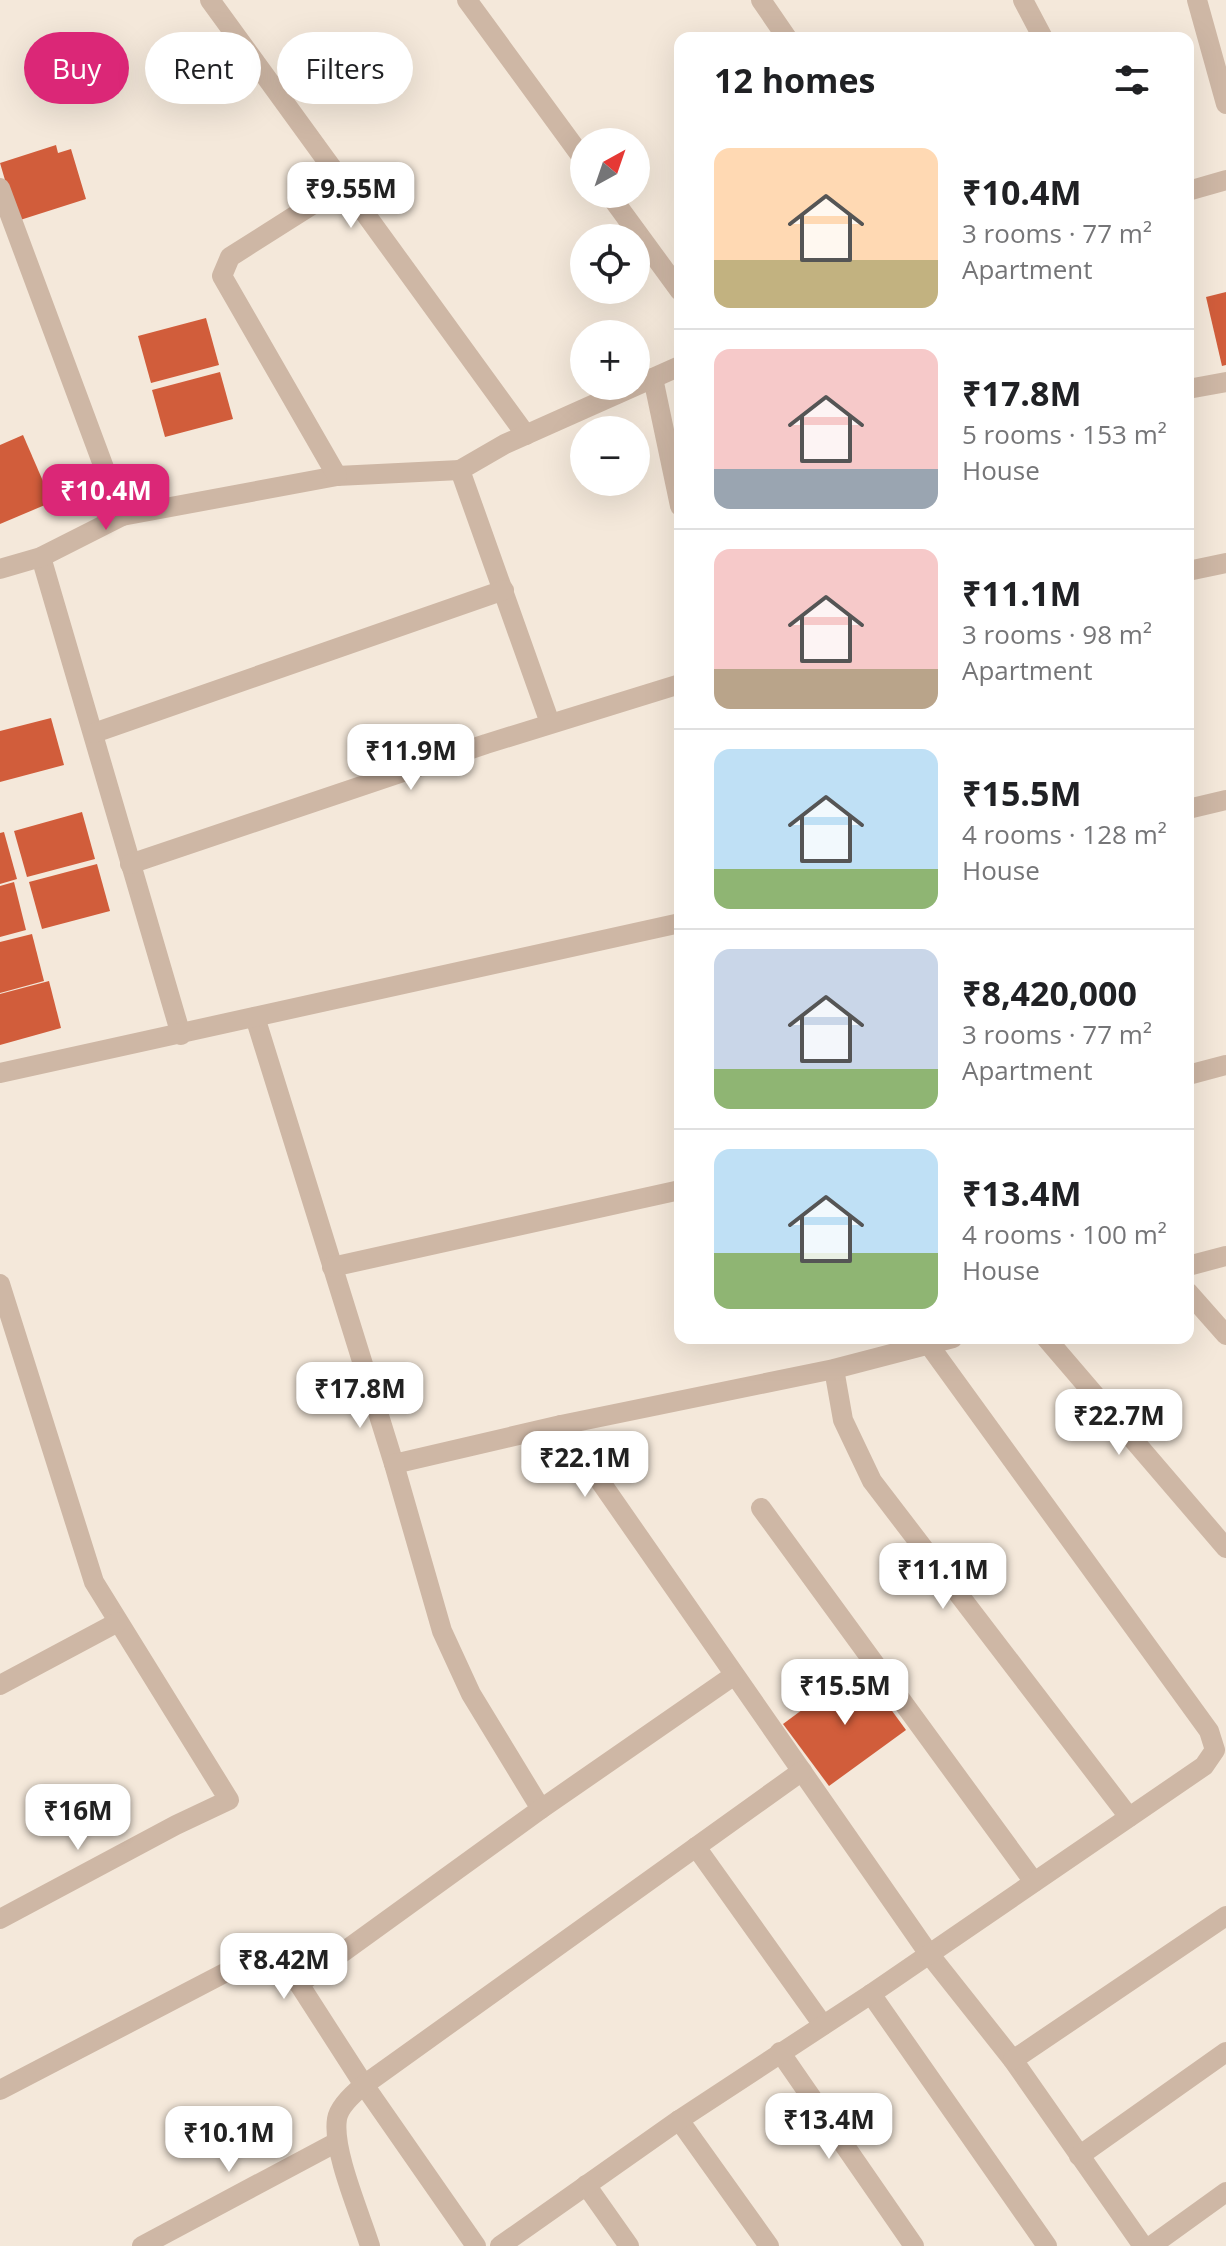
<!DOCTYPE html>
<meta charset="utf-8">
<style>
:root{--surface:#fff;--page:#f2f2f2;--text:#202124;--muted:#757577;--line:#e0e0e0;--accent:#db2777}
body{margin:0;font-family:"Open Sans",sans-serif;background:var(--page);color:var(--text);height:100vh;display:flex;flex-direction:column;font-size:30px;white-space:nowrap}
*{box-sizing:border-box;margin:0}
p{font-size:26px;color:var(--muted)}
.icon{flex:none;width:44px;height:44px;fill:none;stroke:currentColor;stroke-width:2;stroke-linecap:round;stroke-linejoin:round}
.map{position:relative;flex:1;overflow:hidden}
.details{position:absolute;left:674px;top:32px;width:520px;height:1312px;display:flex;flex-direction:column;background:var(--surface);border-radius:16px;box-shadow:0 8px 32px #0002}
.details>*{flex:none}
.guide{position:absolute;left:24px;top:32px;width:530px;height:72px;display:flex;gap:16px}
.needle{width:52px;rotate:40deg}
.buttons{position:absolute;left:570px;top:128px;display:grid;gap:16px}
.buttons a{display:grid;place-items:center;width:80px;height:80px;border-radius:50%;background:var(--surface);box-shadow:0 8px 32px #0002;font-size:40px}
.price{position:absolute;translate:-50% -68px;padding:0 18px;border-radius:16px;background:#fff;color:#222;font-size:26px;line-height:52px;filter:drop-shadow(0 2px 4px #0008)}
.price::after{content:'';position:absolute;left:50%;top:48px;width:24px;height:18px;margin-left:-12px;background:inherit;clip-path:polygon(0 0,100% 0,50% 100%)}
.price.selected{background:var(--accent);color:#fff}
ul{padding:0;list-style:none}
li{display:flex;align-items:center;gap:24px;height:200px;padding:0 40px}
li+li{border-top:2px solid var(--line)}
li span{display:grid;place-items:center;flex:none;width:224px;height:160px;border-radius:16px;color:#555}
li>.icon{margin-inline-start:auto}
span .icon{width:96px;height:96px;fill:#fffc;stroke-width:1}
li b{font-size:34px}
h2{display:flex;justify-content:space-between;align-items:center;height:96px;padding:0 40px;font-size:34px}
.pill{padding:0 28px;border-radius:36px;background:var(--surface);box-shadow:0 8px 32px #0002;font-size:28px;line-height:72px}
.pill.selected{background:var(--accent);color:#fff}
.map>svg:first-child{display:block}
.building{fill:#d15d3b}
.lines{fill:none;stroke-linecap:round;stroke-linejoin:round}
.street{stroke:#ceb7a5;stroke-width:20}
</style>
<div class="map">
<svg width="1226" height="2246" viewBox="0 0 1226 2246">
<rect width="100%" height="100%" fill="#f4e8da"/>
<g class="building">
<polygon points="56,145 58,153 71,149 86,199 17,221 0,163"/>
<polygon points="1226,292 1226,365 1222,366 1206,297"/>
<polygon points="206,318 219,365 151,383 138,336"/>
<polygon points="220,372 233,419 165,437 152,390"/>
<polygon points="23,435 52,502 0,524 0,445"/>
<polygon points="51,718 64,765 0,782 0,731"/>
<polygon points="82,812 95,859 27,877 14,831"/>
<polygon points="4,832 17,879 0,884 0,833"/>
<polygon points="97,864 110,911 42,929 29,882"/>
<polygon points="14,882 26,930 0,937 0,886"/>
<polygon points="32,934 44,981 0,993 0,942"/>
<polygon points="49,981 61,1028 0,1045 0,994"/>
<polygon points="860,1667 906,1730 829,1786 783,1724"/>
</g>
<g class="lines">
<g class="street">
<polyline points="210,0 526,435"/>
<polyline points="467,0 584,160"/>
<polyline points="761,0 787,38"/>
<polyline points="1023,0 1043,38"/>
<polyline points="1197,0 1226,104"/>
<polyline points="0,188 122,516 337,476 460,470"/>
<polyline points="1188,191 1226,180"/>
<polyline points="609,194 680,291"/>
<polyline points="653,378 680,506"/>
<polyline points="1188,389 1226,382"/>
<polyline points="337,476 222,276 230,257 345,184"/>
<polyline points="41,557 181,1035"/>
<polyline points="0,569 41,557 122,516"/>
<polyline points="1188,571 1226,563"/>
<polyline points="550,723 460,470 505,444 680,366"/>
<polyline points="94,733 504,590"/>
<polyline points="1188,809 1226,800"/>
<polyline points="130,864 486,744 680,684"/>
<polyline points="255,1017 394,1464 442,1631 471,1694 541,1809"/>
<polyline points="0,1073 680,923"/>
<polyline points="1188,1075 1226,1065"/>
<polyline points="1188,1266 1226,1256"/>
<polyline points="332,1267 680,1190"/>
<polyline points="0,1284 94,1582 229,1800 176,1825 0,1919"/>
<polyline points="1188,1292 1226,1335"/>
<polyline points="1046,1338 1226,1548"/>
<polyline points="834,1369 843,1420 872,1481 1129,1817"/>
<polyline points="561,1425 929,1954 1013,2060 1143,2246"/>
<polyline points="394,1464 561,1425 834,1369 953,1338"/>
<polyline points="761,1508 1034,1882"/>
<polyline points="0,1685 118,1622"/>
<polyline points="696,1847 823,2025"/>
<polyline points="299,1984 541,1809 733,1676"/>
<polyline points="871,1994 1047,2246"/>
<polyline points="780,2052 914,2246"/>
<polyline points="1013,2060 1226,1916"/>
<polyline points="0,2090 238,1966 259,1960 280,1968 299,1984 364,2085 476,2246"/>
<polyline points="679,2120 769,2246"/>
<polyline points="1079,2156 1226,2052"/>
<polyline points="586,2185 629,2246"/>
<polyline points="142,2246 337,2142"/>
<path d="M370,2246C360,2214 332,2150 337,2119C339,2106 354,2093 364,2085L802,1771"/>
<polyline points="500,2246 679,2120 871,1994 1204,1766 1215,1750 1209,1731 929,1345"/>
<polyline points="1151,2246 1226,2192"/>
</g>
</g>
</svg>
<div class="buttons">
<a><svg class="needle" viewBox="-14 -14 28 28"><path d="M0-13l5 13h-10z" fill="#e53935"/><path d="M0 13l5-13h-10z" fill="#757577"/></svg></a>
<a><svg class="icon" aria-label="locate" viewBox="0 0 24 24"><circle cx="12" cy="12" r="6"/><path d="M12 2v4M12 18v4M2 12h4M18 12h4"/></svg></a>
<a>+</a>
<a>−</a>
</div>
<b class="price" style="left:351px;top:230px">₹9.55M</b>
<b class="price selected" style="left:106px;top:532px">₹10.4M</b>
<b class="price" style="left:411px;top:792px">₹11.9M</b>
<b class="price" style="left:360px;top:1430px">₹17.8M</b>
<b class="price" style="left:1119px;top:1457px">₹22.7M</b>
<b class="price" style="left:585px;top:1499px">₹22.1M</b>
<b class="price" style="left:943px;top:1611px">₹11.1M</b>
<b class="price" style="left:845px;top:1727px">₹15.5M</b>
<b class="price" style="left:78px;top:1852px">₹16M</b>
<b class="price" style="left:284px;top:2001px">₹8.42M</b>
<b class="price" style="left:829px;top:2161px">₹13.4M</b>
<b class="price" style="left:229px;top:2174px">₹10.1M</b>
<div class="guide">
<a class="pill selected">Buy</a>
<a class="pill">Rent</a>
<a class="pill">Filters</a>
</div>
<section class="details">
<h2>12 homes<svg class="icon" aria-label="filters" viewBox="0 0 24 24"><path d="M4 7h16M4 17h16"/><circle cx="9" cy="7" r="2"/><circle cx="15" cy="17" r="2"/></svg></h2>
<ul>
<li><span style="background:linear-gradient(#ffd9b3 70%,#c2b280 0)"><svg class="icon" aria-label="home" viewBox="0 0 24 24"><path d="M3 11l9-7 9 7M6 9v11h12V9"/></svg></span><div><b>₹10.4M</b><p>3 rooms · 77 m²</p><p>Apartment</p></div></li>
<li><span style="background:linear-gradient(#f6c9c9 75%,#9aa5b1 0)"><svg class="icon" aria-label="home" viewBox="0 0 24 24"><path d="M3 11l9-7 9 7M6 9v11h12V9"/></svg></span><div><b>₹17.8M</b><p>5 rooms · 153 m²</p><p>House</p></div></li>
<li><span style="background:linear-gradient(#f6c9c9 75%,#b9a48a 0)"><svg class="icon" aria-label="home" viewBox="0 0 24 24"><path d="M3 11l9-7 9 7M6 9v11h12V9"/></svg></span><div><b>₹11.1M</b><p>3 rooms · 98 m²</p><p>Apartment</p></div></li>
<li><span style="background:linear-gradient(#bfe0f5 75%,#8fb573 0)"><svg class="icon" aria-label="home" viewBox="0 0 24 24"><path d="M3 11l9-7 9 7M6 9v11h12V9"/></svg></span><div><b>₹15.5M</b><p>4 rooms · 128 m²</p><p>House</p></div></li>
<li><span style="background:linear-gradient(#c9d6e8 75%,#8fb573 0)"><svg class="icon" aria-label="home" viewBox="0 0 24 24"><path d="M3 11l9-7 9 7M6 9v11h12V9"/></svg></span><div><b>₹8,420,000</b><p>3 rooms · 77 m²</p><p>Apartment</p></div></li>
<li><span style="background:linear-gradient(#bfe0f5 65%,#8fb573 0)"><svg class="icon" aria-label="home" viewBox="0 0 24 24"><path d="M3 11l9-7 9 7M6 9v11h12V9"/></svg></span><div><b>₹13.4M</b><p>4 rooms · 100 m²</p><p>House</p></div></li>
</ul>
</section>
</div>
